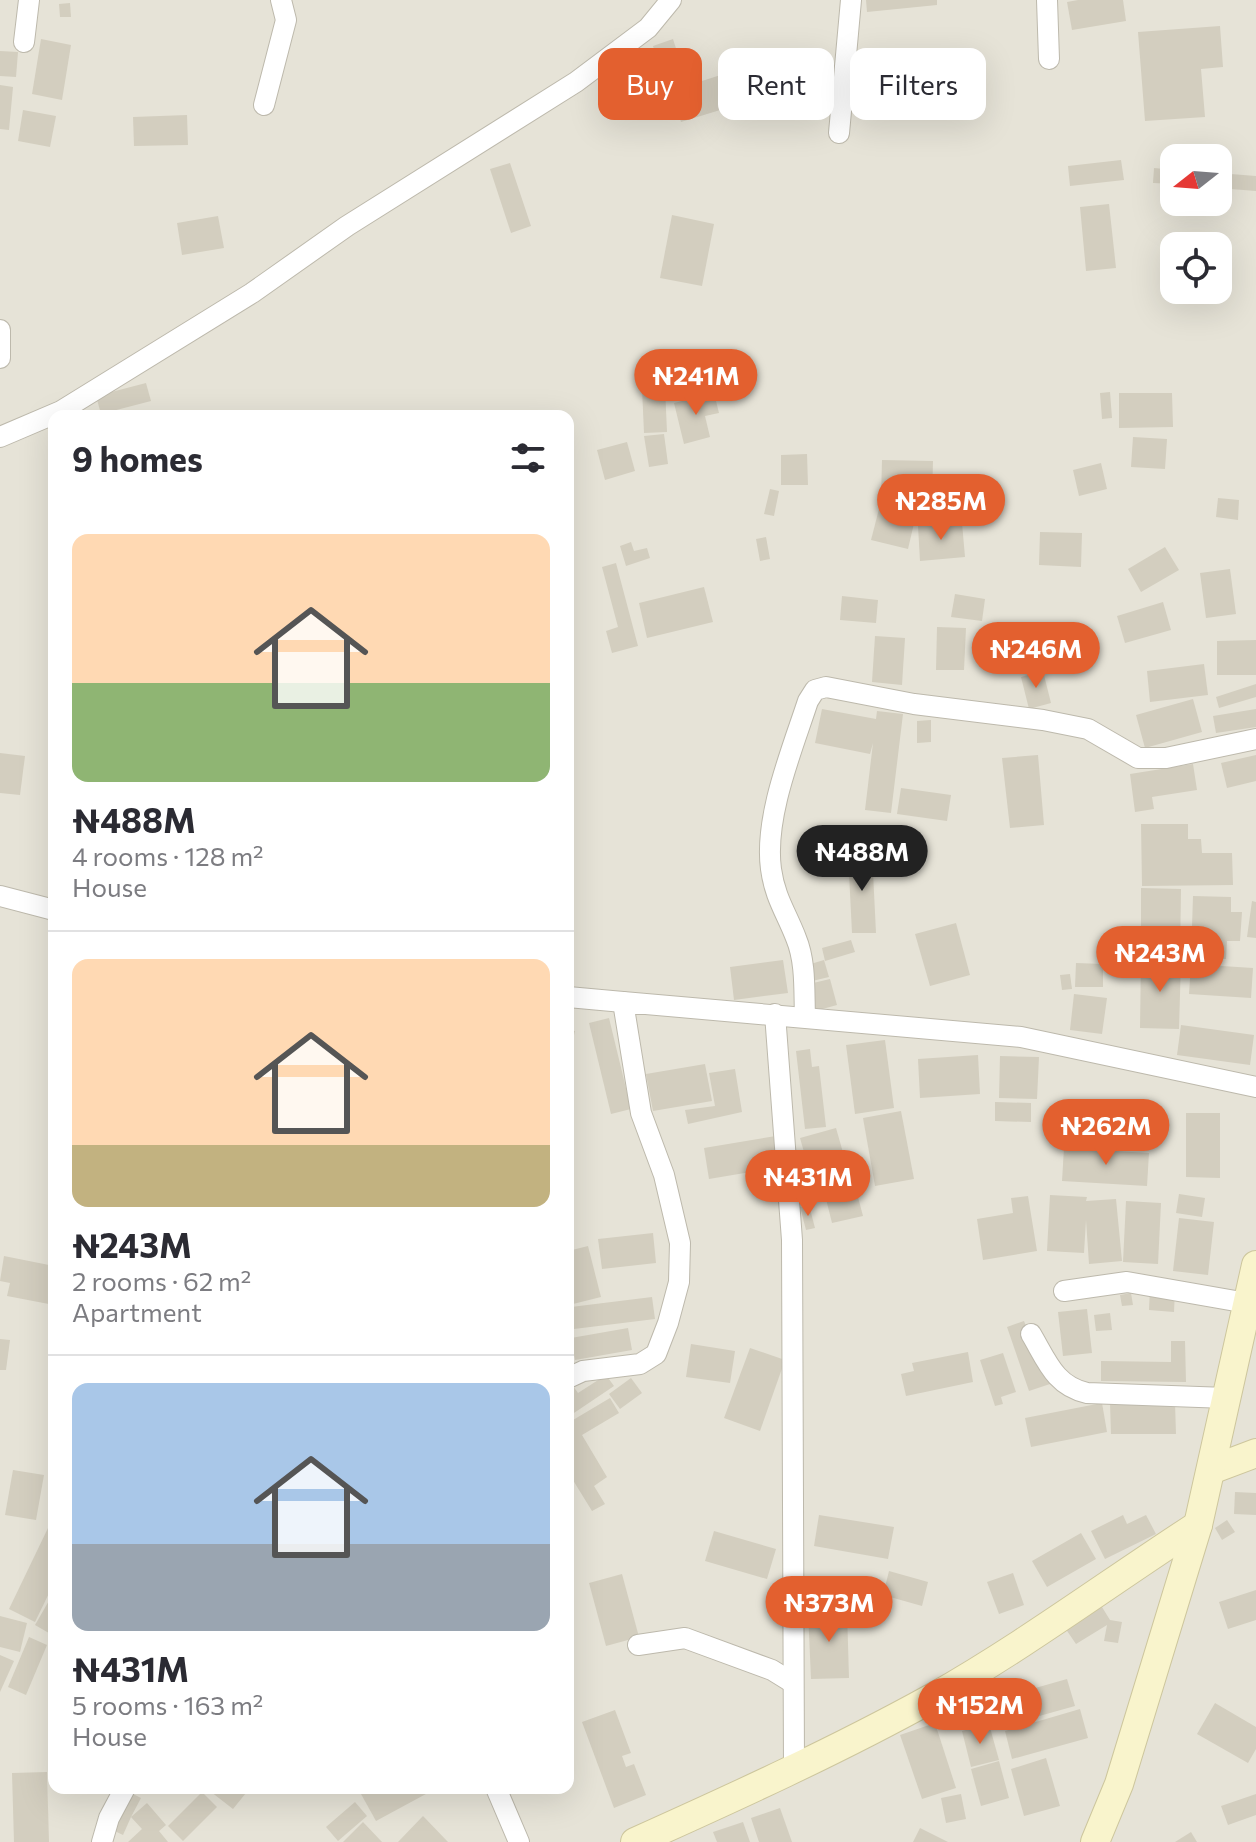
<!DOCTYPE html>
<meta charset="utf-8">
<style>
:root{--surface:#fff;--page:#f2f2f3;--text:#2b2b33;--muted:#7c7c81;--line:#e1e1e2;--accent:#e3602f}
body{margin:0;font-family:Commissioner,sans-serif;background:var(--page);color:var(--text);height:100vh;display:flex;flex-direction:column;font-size:30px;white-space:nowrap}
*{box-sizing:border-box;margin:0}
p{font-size:26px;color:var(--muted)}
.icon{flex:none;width:44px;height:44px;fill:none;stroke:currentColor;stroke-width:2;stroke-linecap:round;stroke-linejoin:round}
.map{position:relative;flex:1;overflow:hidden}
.drawer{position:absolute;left:48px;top:410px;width:526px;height:1384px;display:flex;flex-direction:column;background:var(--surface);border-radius:16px;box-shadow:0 8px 32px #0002}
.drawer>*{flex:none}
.top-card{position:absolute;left:598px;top:48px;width:538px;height:72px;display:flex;gap:16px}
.needle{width:52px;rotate:253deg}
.buttons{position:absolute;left:1160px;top:144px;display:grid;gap:16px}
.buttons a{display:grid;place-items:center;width:72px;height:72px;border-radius:16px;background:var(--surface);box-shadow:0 8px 32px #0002;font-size:40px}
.price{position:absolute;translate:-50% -68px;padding:0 18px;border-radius:28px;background:var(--accent);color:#fff;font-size:26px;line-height:52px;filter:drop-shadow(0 2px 4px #0008)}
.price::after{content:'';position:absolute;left:50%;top:48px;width:24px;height:18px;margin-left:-12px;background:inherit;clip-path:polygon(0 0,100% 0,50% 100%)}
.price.active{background:#222;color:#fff}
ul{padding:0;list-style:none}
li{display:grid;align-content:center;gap:16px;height:424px;padding:0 24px}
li+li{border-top:2px solid var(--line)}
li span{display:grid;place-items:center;height:248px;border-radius:16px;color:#555}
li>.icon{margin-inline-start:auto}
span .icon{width:144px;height:144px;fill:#fffc;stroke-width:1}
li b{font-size:34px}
h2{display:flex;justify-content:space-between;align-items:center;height:96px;padding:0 24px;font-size:34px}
.chip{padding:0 28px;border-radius:16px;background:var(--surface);box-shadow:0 8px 32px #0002;font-size:28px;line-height:72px}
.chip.active{background:var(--accent);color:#fff}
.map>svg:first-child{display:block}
.residential{fill:#e6e3d7;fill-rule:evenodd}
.building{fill:#d3cebf}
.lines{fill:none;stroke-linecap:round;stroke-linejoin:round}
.street-casing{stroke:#bdb9ac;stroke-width:22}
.secondary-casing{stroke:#cdc69d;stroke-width:30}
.street{stroke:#fff;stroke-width:20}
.secondary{stroke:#f9f4cc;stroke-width:28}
</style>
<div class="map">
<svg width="1256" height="1842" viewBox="0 0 1256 1842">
<rect width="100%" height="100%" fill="#f2f1e9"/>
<path class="residential" d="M0,0H1256V1842H0ZM1174,158H1218V202H1174ZM1174,246H1218V290H1174ZM54,416H568V1788H54Z"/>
<g class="building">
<polygon points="866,0 937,0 937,5 867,12"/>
<polygon points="1078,0 1123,0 1126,21 1072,30 1067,2"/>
<polygon points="70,3 71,17 60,17 59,4"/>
<polygon points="1220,26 1223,67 1201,69 1205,117 1145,121 1138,32"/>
<polygon points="41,39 71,45 62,100 32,94"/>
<polygon points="673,39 686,80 666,87 653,46"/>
<polygon points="0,51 18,52 16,77 0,76"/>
<polygon points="733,71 743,103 681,122 671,91"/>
<polygon points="0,85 13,87 9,130 0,129"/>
<polygon points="23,110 56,116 50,147 18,141"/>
<polygon points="187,115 188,145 134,146 133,117"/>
<polygon points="1121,160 1124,180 1070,186 1068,166"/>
<polygon points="510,163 531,226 511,233 490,169"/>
<polygon points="1154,168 1174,170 1174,184 1153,183"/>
<polygon points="1218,173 1256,176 1256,191 1218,188"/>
<polygon points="1109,204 1116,268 1086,271 1080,207"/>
<polygon points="672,215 714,224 702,286 660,278"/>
<polygon points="218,216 224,248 182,255 177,223"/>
<polygon points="146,383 151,401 101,414 96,396"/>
<polygon points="665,387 667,432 644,433 642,388"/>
<polygon points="1110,392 1112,418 1102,419 1100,393"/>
<polygon points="714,393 719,413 705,416 710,437 684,444 674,403"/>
<polygon points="1119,393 1172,393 1173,427 1119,428"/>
<polygon points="664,434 668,464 649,467 644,436"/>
<polygon points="1133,437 1167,439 1165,469 1131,467"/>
<polygon points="627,442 635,471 605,480 597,450"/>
<polygon points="807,454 808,485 781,485 781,455"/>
<polygon points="882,460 933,461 932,498 881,498"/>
<polygon points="1101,463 1107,489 1079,496 1073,470"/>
<polygon points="770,489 779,491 774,516 764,514"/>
<polygon points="1218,498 1239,500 1238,520 1216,517"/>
<polygon points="879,509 915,519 908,549 871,540"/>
<polygon points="962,523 965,557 920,561 918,526"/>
<polygon points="1040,532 1082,533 1081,567 1039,565"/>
<polygon points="766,537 770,559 760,561 756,539"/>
<polygon points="631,542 634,551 647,548 650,558 626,566 620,546"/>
<polygon points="1165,547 1179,570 1141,592 1128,569"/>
<polygon points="616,563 638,646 612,653 606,631 618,627 602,567"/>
<polygon points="1230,569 1236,614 1206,618 1200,573"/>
<polygon points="704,587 713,622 647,638 639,603"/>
<polygon points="955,594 985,599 982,621 951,617"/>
<polygon points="842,596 878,600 876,623 840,620"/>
<polygon points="1163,602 1171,630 1125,643 1117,616"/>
<polygon points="937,627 966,628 964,670 936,670"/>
<polygon points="875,636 905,638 902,685 872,682"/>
<polygon points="1256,640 1256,675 1217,675 1217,641"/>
<polygon points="1204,664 1208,695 1150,702 1147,671"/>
<polygon points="1043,671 1051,703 1029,709 1021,677"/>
<polygon points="1256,684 1256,697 1219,708 1216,697"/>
<polygon points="1193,699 1202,732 1145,748 1136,715"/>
<polygon points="822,709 876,719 877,711 903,714 891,813 865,810 873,743 870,754 815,743"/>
<polygon points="1256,709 1256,727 1216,733 1213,716"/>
<polygon points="931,720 931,742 917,743 917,721"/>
<polygon points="0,753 25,756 20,795 0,793"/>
<polygon points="1038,755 1044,825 1010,828 1002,758"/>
<polygon points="1256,755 1256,781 1227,788 1221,763"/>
<polygon points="1193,764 1197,790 1152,797 1154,809 1135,812 1130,774"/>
<polygon points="901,788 951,795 947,821 897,814"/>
<polygon points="1141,824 1188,824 1188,839 1201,839 1202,853 1232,853 1233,885 1142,886"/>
<polygon points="872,852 876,933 852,933 848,853"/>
<polygon points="1141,888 1181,889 1180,957 1141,957"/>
<polygon points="1193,896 1231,897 1231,912 1242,912 1240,941 1227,941 1226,959 1191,958"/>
<polygon points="1252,901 1256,902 1256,938 1247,937"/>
<polygon points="956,923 970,975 930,986 915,934"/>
<polygon points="851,940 855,952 825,961 822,948"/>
<polygon points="1141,959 1181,960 1179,1029 1140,1028"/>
<polygon points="783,960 788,993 734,1000 730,967"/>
<polygon points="824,960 829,977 808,982 804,966"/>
<polygon points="1076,963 1103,964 1103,987 1075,987"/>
<polygon points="1191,964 1253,968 1251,998 1189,994"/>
<polygon points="1070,974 1072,989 1062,990 1060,975"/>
<polygon points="830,979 837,1005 815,1011 809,984"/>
<polygon points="1074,994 1107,998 1102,1034 1070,1030"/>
<polygon points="609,1018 631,1109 611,1114 589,1023"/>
<polygon points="1181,1025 1254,1035 1250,1065 1177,1055"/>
<polygon points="568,1030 575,1031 569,1056 568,1056"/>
<polygon points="885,1040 894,1108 855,1114 846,1045"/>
<polygon points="810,1049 812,1067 819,1066 826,1127 805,1129 796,1051"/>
<polygon points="978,1055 980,1094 920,1098 918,1059"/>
<polygon points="1000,1056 1039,1057 1037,1099 999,1098"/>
<polygon points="705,1064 712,1101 653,1111 646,1074"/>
<polygon points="735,1069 742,1112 688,1124 685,1110 715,1106 709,1073"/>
<polygon points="995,1102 1031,1103 1031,1122 995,1121"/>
<polygon points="901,1111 914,1179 875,1186 863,1118"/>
<polygon points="1186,1113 1220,1113 1220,1178 1186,1177"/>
<polygon points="836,1128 844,1156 808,1166 800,1138"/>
<polygon points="782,1135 787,1166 709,1179 704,1148"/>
<polygon points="1064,1148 1149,1153 1147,1186 1062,1181"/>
<polygon points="849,1163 863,1216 832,1223 819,1171"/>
<polygon points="1179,1194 1205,1198 1202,1217 1176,1213"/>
<polygon points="1050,1195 1087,1197 1086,1201 1116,1199 1122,1261 1089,1264 1086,1220 1084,1253 1047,1251"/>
<polygon points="1028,1196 1037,1251 983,1260 977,1219 1013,1213 1011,1198"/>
<polygon points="1126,1201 1161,1203 1158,1264 1123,1262"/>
<polygon points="809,1205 815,1228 806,1230 800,1207"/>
<polygon points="1179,1218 1214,1222 1208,1275 1173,1271"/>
<polygon points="653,1233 656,1263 602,1269 598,1239"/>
<polygon points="588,1246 601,1297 573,1304 568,1282 568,1251"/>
<polygon points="4,1256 54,1266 54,1305 7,1296 10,1283 0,1281"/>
<polygon points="1150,1287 1175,1289 1174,1312 1149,1310"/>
<polygon points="1131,1293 1133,1305 1122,1306 1120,1295"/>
<polygon points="652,1297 655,1319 574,1329 571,1307"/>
<polygon points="1087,1309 1092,1353 1063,1356 1058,1312"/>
<polygon points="1110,1313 1112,1330 1096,1331 1094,1315"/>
<polygon points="1024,1321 1032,1342 1053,1383 1029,1391 1007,1327"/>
<polygon points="628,1328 632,1350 575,1360 571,1338"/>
<polygon points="0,1339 10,1340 6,1370 0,1370"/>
<polygon points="1171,1341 1185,1341 1186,1382 1101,1381 1101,1361 1171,1362"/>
<polygon points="691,1344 735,1351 730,1383 686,1377"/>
<polygon points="750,1348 785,1360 760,1431 724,1418"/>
<polygon points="968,1352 973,1382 906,1396 901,1374 914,1371 912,1363"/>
<polygon points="1003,1353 1016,1392 1001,1397 1003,1404 995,1406 980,1360"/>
<polygon points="606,1375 614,1386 568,1417 568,1384 571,1383 578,1393"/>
<polygon points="631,1378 642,1393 620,1409 609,1394"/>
<polygon points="610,1398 619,1413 582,1435 607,1477 594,1486 605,1504 592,1511 568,1472 568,1461 573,1458 568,1449 568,1423"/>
<polygon points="1102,1403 1107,1432 1031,1447 1025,1418"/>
<polygon points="1110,1403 1175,1403 1176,1434 1111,1434"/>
<polygon points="13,1470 44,1475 36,1520 5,1515"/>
<polygon points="1235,1492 1256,1493 1256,1515 1234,1514"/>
<polygon points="819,1515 894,1527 888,1559 814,1546"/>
<polygon points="1123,1515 1127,1524 1146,1515 1156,1534 1105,1559 1091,1531"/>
<polygon points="1227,1520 1235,1532 1222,1540 1215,1528"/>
<polygon points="48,1528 54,1531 54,1583 35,1622 9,1609"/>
<polygon points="714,1531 776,1549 767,1579 705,1561"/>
<polygon points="1081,1533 1096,1559 1047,1587 1032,1561"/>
<polygon points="889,1571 928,1582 922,1606 883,1595"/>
<polygon points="1013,1573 1024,1605 999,1614 987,1582"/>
<polygon points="622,1574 639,1637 606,1646 589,1583"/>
<polygon points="1256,1590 1256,1620 1228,1629 1219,1602"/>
<polygon points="54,1592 54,1636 35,1625"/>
<polygon points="1097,1599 1110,1620 1122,1622 1118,1643 1104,1641 1107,1625 1076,1644 1061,1622"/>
<polygon points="847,1610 849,1678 811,1679 808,1611"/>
<polygon points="0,1616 27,1623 20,1652 0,1647"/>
<polygon points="29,1637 47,1645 26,1695 8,1687"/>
<polygon points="0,1655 14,1661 0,1692"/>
<polygon points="1067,1679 1075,1706 1004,1726 997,1699"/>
<polygon points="1215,1703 1256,1727 1256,1749 1248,1763 1197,1734"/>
<polygon points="1080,1709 1088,1738 1012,1759 1005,1731"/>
<polygon points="615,1710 631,1753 622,1756 626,1767 634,1764 646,1795 614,1808 582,1722"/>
<polygon points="935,1723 956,1788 922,1799 900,1735"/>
<polygon points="989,1724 999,1760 971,1767 962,1731"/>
<polygon points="1046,1758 1060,1806 1024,1816 1011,1769"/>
<polygon points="999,1761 1009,1798 981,1806 971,1769"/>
<polygon points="47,1772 49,1842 14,1842 12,1773"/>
<polygon points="121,1788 141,1798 131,1817 147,1803 166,1825 159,1831 168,1842 128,1842 142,1829 131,1817 123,1835 100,1824"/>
<polygon points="206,1788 250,1788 233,1809"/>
<polygon points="372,1788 437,1788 376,1821 361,1794"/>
<polygon points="202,1792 217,1807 183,1841 168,1826"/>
<polygon points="961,1794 966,1819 946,1823 941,1798"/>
<polygon points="1256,1794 1256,1815 1228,1825 1221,1806"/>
<polygon points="355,1802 367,1816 338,1841 326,1827"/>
<polygon points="780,1808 792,1842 759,1842 751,1818"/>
<polygon points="423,1816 448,1842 398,1842"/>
<polygon points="363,1822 382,1842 343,1842"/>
<polygon points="743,1822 750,1842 717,1842 713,1832"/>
<polygon points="920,1828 948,1842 913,1842"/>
<polygon points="1191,1832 1197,1842 1175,1842"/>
</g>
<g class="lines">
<defs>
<g id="street">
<polyline points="1047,0 1049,59"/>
<polyline points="24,42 29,0"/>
<polyline points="264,105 286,20 281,0"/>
<polyline points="839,133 851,0"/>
<polyline points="0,330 0,358"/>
<polyline points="0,437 61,411 252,293 347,226 576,82 648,28 671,0"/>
<polyline points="0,896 54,910"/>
<polyline points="568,997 623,1002"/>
<polyline points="775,1014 792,1240 794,1768"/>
<path d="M805,1017C804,991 806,962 796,938C786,912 775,898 771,869C764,817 792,750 808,701L815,690L826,687L914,704L1043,720L1088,729L1138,758H1166L1256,739"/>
<polyline points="1064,1291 1127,1282 1247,1303"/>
<path d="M1031,1334C1047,1361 1055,1386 1087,1393L1227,1398"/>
<polyline points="568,1378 583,1371 640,1364 656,1354 668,1323 679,1282 680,1243 664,1175 641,1113 623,1002 1021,1037 1256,1087"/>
<polyline points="638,1645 685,1638 772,1670 793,1683"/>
<polyline points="496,1788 519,1842"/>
<polyline points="102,1842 109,1818 125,1788"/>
</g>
<g id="secondary">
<polyline points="1211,1470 1256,1453"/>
<path d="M635,1842C735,1797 836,1751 932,1698C1024,1646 1110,1582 1198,1525"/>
<polyline points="1095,1842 1119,1784 1198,1525 1256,1265"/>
</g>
</defs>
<use href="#street" class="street-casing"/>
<use href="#secondary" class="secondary-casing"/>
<use href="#street" class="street"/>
<use href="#secondary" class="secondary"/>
</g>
</svg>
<div class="buttons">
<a><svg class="needle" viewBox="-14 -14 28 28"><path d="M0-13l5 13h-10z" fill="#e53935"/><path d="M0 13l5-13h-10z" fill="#7c7c81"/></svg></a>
<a><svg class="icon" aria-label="locate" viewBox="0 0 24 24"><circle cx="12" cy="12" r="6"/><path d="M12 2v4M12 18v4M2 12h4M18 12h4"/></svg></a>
</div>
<b class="price" style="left:696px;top:417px">₦241M</b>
<b class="price" style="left:941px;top:542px">₦285M</b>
<b class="price" style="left:1036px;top:690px">₦246M</b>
<b class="price active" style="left:862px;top:893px">₦488M</b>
<b class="price" style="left:1160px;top:994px">₦243M</b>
<b class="price" style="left:1106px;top:1167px">₦262M</b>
<b class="price" style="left:808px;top:1218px">₦431M</b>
<b class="price" style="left:829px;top:1644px">₦373M</b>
<b class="price" style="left:980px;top:1746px">₦152M</b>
<div class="top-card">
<a class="chip active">Buy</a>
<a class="chip">Rent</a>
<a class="chip">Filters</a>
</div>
<section class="drawer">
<h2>9 homes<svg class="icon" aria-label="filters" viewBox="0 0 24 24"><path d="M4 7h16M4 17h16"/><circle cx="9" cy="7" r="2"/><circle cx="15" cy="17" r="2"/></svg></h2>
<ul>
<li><span style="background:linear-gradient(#ffd9b3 60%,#8fb573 0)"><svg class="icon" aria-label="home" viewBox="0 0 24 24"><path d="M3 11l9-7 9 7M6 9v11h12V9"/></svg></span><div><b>₦488M</b><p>4 rooms · 128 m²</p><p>House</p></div></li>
<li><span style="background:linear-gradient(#ffd9b3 75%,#c2b280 0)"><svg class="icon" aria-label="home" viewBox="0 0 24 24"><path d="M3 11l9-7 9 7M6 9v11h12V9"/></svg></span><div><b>₦243M</b><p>2 rooms · 62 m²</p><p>Apartment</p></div></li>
<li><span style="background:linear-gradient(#a9c7e8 65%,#9aa5b1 0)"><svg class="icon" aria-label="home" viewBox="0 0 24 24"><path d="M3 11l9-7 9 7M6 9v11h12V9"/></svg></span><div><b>₦431M</b><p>5 rooms · 163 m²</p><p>House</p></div></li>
</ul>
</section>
</div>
